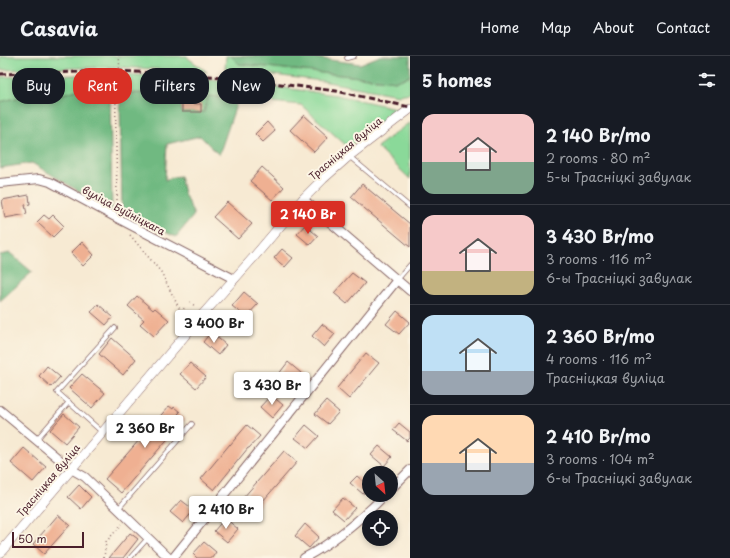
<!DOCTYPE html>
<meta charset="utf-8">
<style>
:root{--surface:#171b24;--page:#20242c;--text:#f1f3f6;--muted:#9ea1a6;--line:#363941;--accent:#d93025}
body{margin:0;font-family:"Playpen Sans",sans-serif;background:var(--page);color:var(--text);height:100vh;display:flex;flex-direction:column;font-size:15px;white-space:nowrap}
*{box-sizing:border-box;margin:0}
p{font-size:13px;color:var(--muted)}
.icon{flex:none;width:22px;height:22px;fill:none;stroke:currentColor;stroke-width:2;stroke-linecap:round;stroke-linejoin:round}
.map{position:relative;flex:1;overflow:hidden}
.sheet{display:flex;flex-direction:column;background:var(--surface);width:320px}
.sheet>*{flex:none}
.guide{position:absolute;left:12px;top:12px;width:338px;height:36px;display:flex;gap:8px}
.needle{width:26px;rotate:153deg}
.buttons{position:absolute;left:362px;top:410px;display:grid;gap:8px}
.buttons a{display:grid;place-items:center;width:36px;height:36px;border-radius:50%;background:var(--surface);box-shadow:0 2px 6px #0003;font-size:20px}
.scale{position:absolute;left:12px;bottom:10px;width:72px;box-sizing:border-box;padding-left:4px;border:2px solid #4a1f2b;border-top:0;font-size:11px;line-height:14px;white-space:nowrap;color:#4a1f2b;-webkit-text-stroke:3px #fcf5e5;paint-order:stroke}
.price{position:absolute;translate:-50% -34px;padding:0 9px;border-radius:4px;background:#fff;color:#222;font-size:13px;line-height:26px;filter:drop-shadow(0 1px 2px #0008)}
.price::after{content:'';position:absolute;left:50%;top:24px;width:12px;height:9px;margin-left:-6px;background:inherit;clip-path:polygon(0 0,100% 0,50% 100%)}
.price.active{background:var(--accent);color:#fff}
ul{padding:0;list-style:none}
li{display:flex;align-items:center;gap:12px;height:100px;padding:0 12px}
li+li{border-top:1px solid var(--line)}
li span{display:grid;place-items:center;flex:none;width:112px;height:80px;border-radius:12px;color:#555}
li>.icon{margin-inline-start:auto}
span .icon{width:48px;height:48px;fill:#fffc;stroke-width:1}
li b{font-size:17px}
h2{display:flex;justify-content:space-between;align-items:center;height:48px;padding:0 12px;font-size:17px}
.tag{padding:0 14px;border-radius:16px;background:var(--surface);box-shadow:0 2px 6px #0003;font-size:14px;line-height:36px}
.tag.active{background:var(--accent);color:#fff}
header{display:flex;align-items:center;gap:24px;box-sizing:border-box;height:56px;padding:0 20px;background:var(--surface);border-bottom:1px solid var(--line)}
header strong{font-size:19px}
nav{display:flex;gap:22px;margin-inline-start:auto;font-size:14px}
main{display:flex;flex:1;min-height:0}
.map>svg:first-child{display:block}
.green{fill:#8ad999;stroke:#6a7c62}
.forest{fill:#6fb981;stroke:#5c6c56}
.building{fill:#efb092}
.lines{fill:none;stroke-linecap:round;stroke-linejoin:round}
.service-casing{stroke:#876666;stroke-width:5.5}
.minor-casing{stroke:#876666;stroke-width:10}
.tertiary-casing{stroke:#876666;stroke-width:10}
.path{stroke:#876666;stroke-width:1.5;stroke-dasharray:1 3;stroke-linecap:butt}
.service{stroke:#fff;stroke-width:4}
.minor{stroke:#fff;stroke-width:8}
.tertiary{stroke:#fff;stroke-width:9}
.rail{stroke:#4a1f2b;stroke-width:3;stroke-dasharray:6 3;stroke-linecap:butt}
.labels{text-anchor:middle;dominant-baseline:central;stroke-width:4;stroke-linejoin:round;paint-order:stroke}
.street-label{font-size:10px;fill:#4a1f2b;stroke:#fcf5e5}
</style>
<header>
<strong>Casavia</strong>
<nav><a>Home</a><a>Map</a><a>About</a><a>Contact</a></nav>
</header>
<main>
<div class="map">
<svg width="410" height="502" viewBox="0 0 410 502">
<rect width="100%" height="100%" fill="#fcf5e5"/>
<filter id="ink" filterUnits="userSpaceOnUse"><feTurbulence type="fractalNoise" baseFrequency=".025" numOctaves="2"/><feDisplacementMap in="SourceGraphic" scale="8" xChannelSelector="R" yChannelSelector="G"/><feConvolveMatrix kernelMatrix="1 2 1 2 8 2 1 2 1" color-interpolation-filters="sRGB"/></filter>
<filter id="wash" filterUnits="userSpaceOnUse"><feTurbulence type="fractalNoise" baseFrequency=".012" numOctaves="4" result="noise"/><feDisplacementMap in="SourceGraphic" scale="16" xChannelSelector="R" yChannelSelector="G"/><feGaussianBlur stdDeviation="0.9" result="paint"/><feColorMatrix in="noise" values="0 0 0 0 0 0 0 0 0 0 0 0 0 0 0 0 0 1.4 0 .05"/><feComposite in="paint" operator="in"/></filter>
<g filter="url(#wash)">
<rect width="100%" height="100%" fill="#f7ead3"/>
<g class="green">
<polygon points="6,0 187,0 188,2 207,16 119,11 0,14 0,1"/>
<polygon points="226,0 231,0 239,8 396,25 410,20 410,37 398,39 322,25 225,13"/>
<polygon points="119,18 224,24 336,39 400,53 348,91 301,49 208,40 204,56 201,56 201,48 182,47 178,38 125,37 120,45 110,38 105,34 80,33 53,41 31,38 0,46 0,21"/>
<polygon points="410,66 410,123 377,91"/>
</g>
<g class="forest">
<polygon points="231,0 315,0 316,2 360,8 380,0 410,0 410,20 397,25 239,8"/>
<polygon points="80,33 106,34 110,38 112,155 32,107 0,112 0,46 31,38 53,41"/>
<polygon points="125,37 178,38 182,47 182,56 204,56 208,40 238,43 219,99 200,80 167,88 165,124 173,121 180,120 184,137 194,159 176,181 122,156 120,45"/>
<polygon points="10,197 32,216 0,245 0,199"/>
</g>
<g id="blocks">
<g class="building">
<polygon points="182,47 201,48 201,56 182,56"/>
<polygon points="304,59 328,81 314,96 290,74"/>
<polygon points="267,66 275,75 263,86 255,78"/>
<polygon points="262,111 284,131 272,144 250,125"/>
<polygon points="362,128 410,168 410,191 351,141"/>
<polygon points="29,139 30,148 25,149 27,158 5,162 2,144"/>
<polygon points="227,146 252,168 238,183 213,161"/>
<polygon points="44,159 49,163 53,159 64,170 53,181 37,166"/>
<polygon points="305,169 318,180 310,189 297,178"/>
<polygon points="82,186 94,199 83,210 71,197"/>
<polygon points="282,193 293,202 285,211 274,202"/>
<polygon points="352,217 365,227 347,248 334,237"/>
<polygon points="244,236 258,248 246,261 232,250"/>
<polygon points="137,240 153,254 155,252 169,264 154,280 140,268 144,264 128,250"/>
<polygon points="98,248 113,261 106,269 91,256"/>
<polygon points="397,255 410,266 399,278 386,268"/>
<polygon points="322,268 335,278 324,291 312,280"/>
<polygon points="211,276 226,289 218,299 203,286"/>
<polygon points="112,282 136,303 123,319 99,298"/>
<polygon points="366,297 379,307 349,343 337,332"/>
<polygon points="288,306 301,317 290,330 278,319"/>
<polygon points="190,307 206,321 196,332 180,318"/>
<polygon points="47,310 60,321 51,331 39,320"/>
<polygon points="82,318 105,337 92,352 69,332"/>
<polygon points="271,339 283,349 272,362 260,351"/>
<polygon points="326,345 339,356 328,368 315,358"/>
<polygon points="169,350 173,353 174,351 180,356 178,358 185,363 121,437 105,423"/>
<polygon points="64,358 79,371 65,387 50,374"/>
<polygon points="399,367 410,376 410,382 407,385 393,374"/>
<polygon points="247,369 260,380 249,392 248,392 214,434 201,423 230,388 230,389"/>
<polygon points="306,369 319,380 308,392 295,382"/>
<polygon points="379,390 392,401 384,410 371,399"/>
<polygon points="24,392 46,411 33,426 11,407"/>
<polygon points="284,395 297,406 249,461 236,450"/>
<polygon points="357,420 369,430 363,438 350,427"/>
<polygon points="79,429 91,441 81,453 68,441"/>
<polygon points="343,442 355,452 344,464 332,454"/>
<polygon points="181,444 194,454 183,467 170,456"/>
<polygon points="58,459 70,469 44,498 33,488"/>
<polygon points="225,462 238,473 227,486 214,475"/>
<polygon points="305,468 319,481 309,492 295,480"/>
<polygon points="130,477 138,483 123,502 109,502"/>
<polygon points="204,486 216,496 212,502 197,502 193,498"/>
</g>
</g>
</g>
<g filter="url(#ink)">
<use href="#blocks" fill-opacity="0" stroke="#876666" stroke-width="1"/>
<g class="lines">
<defs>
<g id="service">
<polyline points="347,2 354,0"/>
<polyline points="350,101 410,151"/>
<polyline points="397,224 410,209"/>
<polyline points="102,376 57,336 115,272"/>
<polyline points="36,384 69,346"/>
<polyline points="118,453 192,368"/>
<polyline points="130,502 148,482"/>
</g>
<g id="minor">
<polyline points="0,127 39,123 50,126 117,162 234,223"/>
<polyline points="303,143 410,235"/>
<polyline points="0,354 71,413 85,421 169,502"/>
<polyline points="391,433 410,414"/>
<polyline points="173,502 397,224"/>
<path d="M304,502C334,486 361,463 385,439"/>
</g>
<polyline id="tertiary" points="0,497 204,257 253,202 303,143 323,123 349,100 410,53"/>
</defs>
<use href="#service" class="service-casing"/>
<use href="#minor" class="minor-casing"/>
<use href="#tertiary" class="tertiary-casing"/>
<g class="path">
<path d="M117,152C117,116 115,79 116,43C116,29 121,15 119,0"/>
<polyline points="130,179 161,216 181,256 182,267"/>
<polyline points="190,246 196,251"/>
<polyline points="181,256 185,251"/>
<polyline points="104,502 106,486 122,468"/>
</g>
<use href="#service" class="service"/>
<use href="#minor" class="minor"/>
<use href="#tertiary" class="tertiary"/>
<polyline class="rail" points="0,18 119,15 224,21 336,35 410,51"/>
</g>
</g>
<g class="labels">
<g class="street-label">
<text transform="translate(345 92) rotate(-40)">Трасніцкая вуліца</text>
<text transform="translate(124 154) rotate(28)">вуліца Буйніцкага</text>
<text transform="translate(48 424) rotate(-50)">Трасніцкая вуліца</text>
</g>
</g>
</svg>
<div class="buttons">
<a><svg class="needle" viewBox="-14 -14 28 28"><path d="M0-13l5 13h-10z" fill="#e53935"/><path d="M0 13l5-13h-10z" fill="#9ea1a6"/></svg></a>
<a><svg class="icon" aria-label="locate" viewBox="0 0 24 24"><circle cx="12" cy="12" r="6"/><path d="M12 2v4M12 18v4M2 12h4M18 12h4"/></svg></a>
</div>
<div class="scale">50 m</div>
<b class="price active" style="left:308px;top:179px">2 140 Br</b>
<b class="price" style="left:214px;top:288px">3 400 Br</b>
<b class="price" style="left:272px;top:350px">3 430 Br</b>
<b class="price" style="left:145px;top:393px">2 360 Br</b>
<b class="price" style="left:226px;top:474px">2 410 Br</b>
<div class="guide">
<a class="tag">Buy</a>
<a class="tag active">Rent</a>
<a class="tag">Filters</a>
<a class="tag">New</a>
</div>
</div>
<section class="sheet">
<h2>5 homes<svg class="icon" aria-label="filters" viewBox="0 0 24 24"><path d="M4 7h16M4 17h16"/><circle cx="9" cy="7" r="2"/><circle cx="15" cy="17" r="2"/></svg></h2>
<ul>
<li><span style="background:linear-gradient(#f6c9c9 60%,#7fa58c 0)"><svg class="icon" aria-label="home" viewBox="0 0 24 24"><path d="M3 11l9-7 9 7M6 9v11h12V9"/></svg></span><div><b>2 140 Br/mo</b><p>2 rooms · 80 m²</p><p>5-ы Трасніцкі завулак</p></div></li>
<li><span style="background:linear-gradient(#f6c9c9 70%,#c2b280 0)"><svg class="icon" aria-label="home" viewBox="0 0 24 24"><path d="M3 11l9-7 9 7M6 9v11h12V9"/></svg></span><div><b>3 430 Br/mo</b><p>3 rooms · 116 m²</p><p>6-ы Трасніцкі завулак</p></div></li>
<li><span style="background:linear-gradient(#bfe0f5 70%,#9aa5b1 0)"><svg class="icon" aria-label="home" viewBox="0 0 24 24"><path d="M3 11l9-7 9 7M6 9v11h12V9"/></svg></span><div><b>2 360 Br/mo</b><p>4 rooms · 116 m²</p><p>Трасніцкая вуліца</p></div></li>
<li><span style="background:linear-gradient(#ffd9b3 60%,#9aa5b1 0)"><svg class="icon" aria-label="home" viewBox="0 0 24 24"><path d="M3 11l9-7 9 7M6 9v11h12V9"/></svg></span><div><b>2 410 Br/mo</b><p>3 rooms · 104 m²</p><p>6-ы Трасніцкі завулак</p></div></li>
</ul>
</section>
</main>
